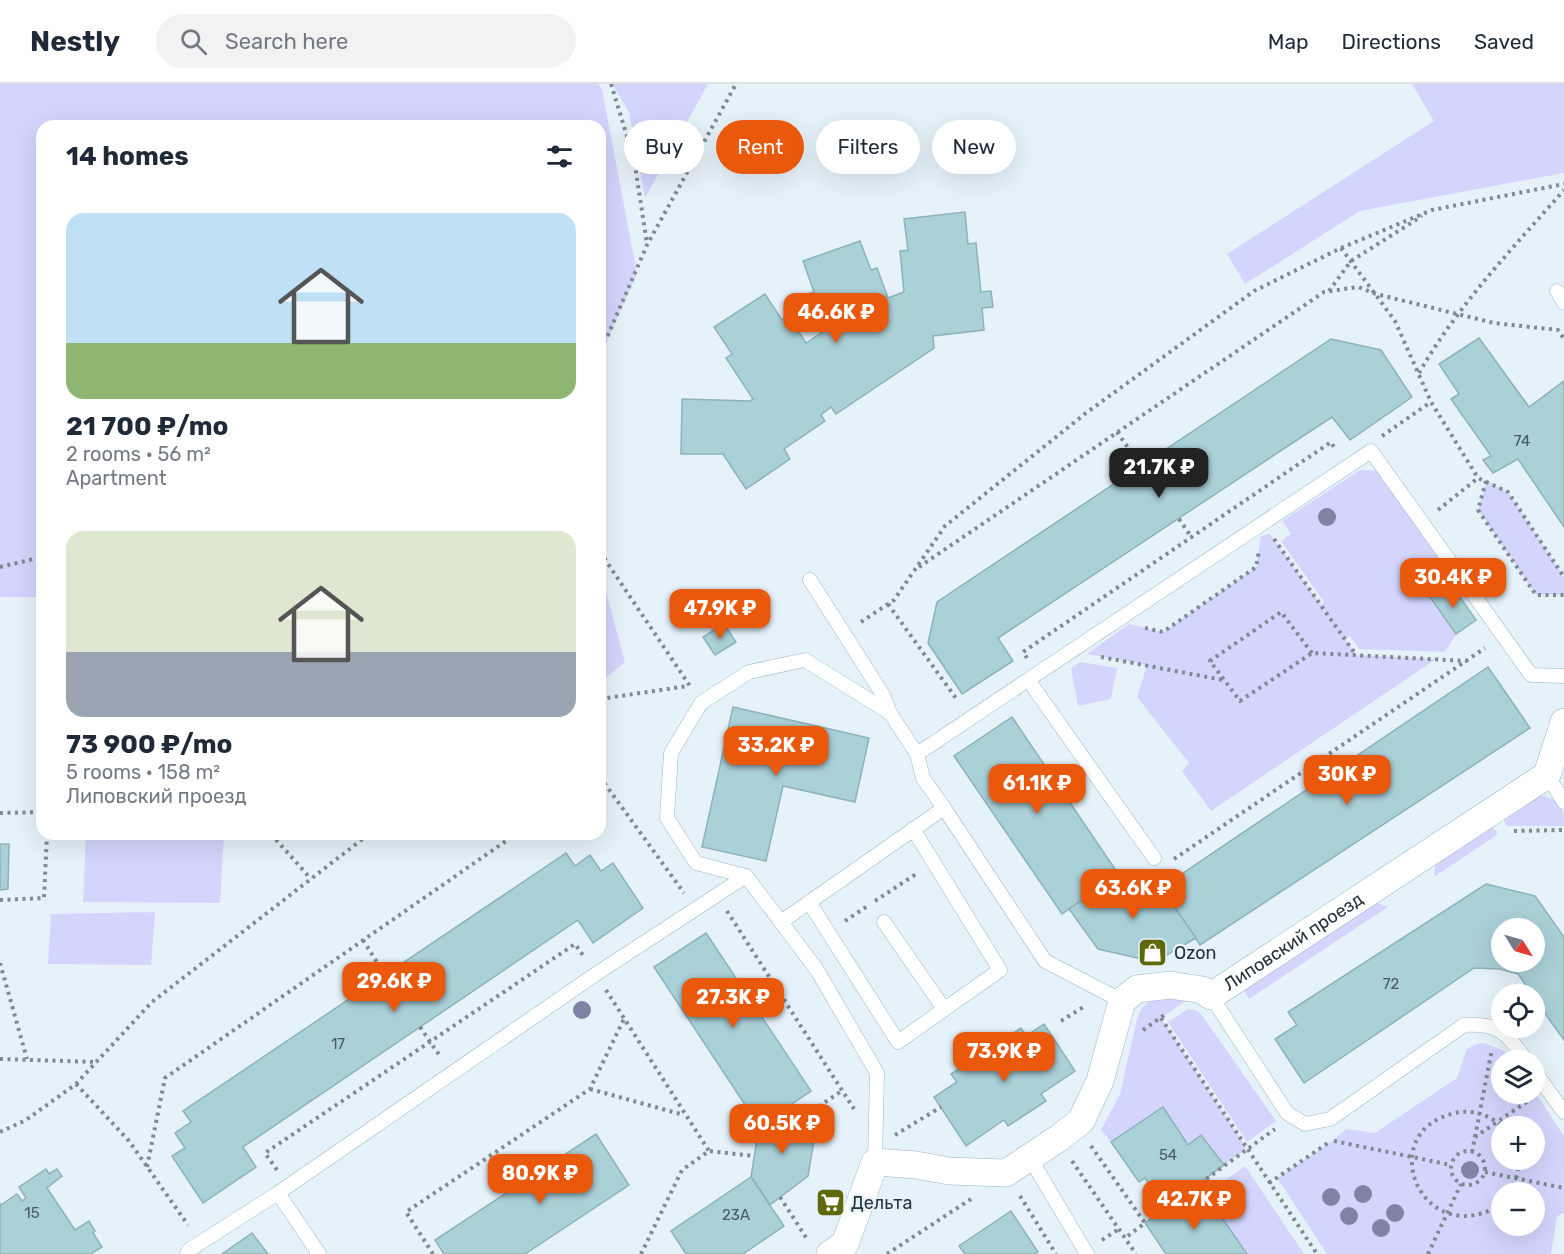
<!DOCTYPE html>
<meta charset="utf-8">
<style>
:root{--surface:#fff;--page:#f2f2f3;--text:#1f2937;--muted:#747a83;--line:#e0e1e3;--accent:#ea580c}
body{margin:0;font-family:Rubik,sans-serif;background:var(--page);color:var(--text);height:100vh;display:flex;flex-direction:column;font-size:22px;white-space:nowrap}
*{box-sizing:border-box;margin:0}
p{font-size:20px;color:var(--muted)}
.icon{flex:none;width:33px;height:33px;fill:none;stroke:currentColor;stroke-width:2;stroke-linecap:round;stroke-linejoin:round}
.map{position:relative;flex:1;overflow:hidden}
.side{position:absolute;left:36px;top:36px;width:570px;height:720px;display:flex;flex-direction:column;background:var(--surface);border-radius:18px;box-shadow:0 6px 24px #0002}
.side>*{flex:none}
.hud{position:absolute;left:624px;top:36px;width:570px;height:54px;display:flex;gap:12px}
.needle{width:39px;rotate:127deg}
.tools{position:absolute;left:1491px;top:834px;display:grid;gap:12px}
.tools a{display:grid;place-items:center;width:54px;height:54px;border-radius:50%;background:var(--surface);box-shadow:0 6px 24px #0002;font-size:30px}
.price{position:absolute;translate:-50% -51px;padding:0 14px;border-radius:12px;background:var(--accent);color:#fff;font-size:20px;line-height:39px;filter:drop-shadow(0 2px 3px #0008)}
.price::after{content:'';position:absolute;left:50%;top:36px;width:18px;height:14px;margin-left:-9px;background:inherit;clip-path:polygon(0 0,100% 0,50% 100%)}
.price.on{background:#222;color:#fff}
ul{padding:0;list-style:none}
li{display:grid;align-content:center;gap:12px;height:318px;padding:0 30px}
li span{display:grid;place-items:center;height:186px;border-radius:18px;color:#555}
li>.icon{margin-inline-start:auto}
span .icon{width:108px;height:108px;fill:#fffc;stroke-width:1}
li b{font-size:26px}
h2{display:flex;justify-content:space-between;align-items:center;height:72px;padding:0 30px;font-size:26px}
.pill{padding:0 21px;border-radius:27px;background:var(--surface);box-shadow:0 6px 24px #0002;font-size:21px;line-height:54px}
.pill.on{background:var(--accent);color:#fff}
header{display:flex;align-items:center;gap:36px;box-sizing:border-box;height:84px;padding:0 30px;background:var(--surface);border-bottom:2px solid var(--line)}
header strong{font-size:28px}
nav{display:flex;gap:33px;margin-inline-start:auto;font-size:21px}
.search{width:420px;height:54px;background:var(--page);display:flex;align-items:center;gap:15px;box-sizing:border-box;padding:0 21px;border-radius:33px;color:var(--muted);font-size:22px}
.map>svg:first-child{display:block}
.green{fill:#d4d5fd;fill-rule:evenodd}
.building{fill:#aad0d8;stroke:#8db2ba;stroke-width:1.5;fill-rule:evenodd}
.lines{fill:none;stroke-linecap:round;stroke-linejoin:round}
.lane-casing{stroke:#9ab8ca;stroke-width:15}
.street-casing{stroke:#9ab8ca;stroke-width:28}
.path{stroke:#7e8a92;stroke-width:4;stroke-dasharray:3 4.5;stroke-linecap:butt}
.lane{stroke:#fff;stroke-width:14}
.street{stroke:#fff;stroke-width:27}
.tree{fill:#8183a4}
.labels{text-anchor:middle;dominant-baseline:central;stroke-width:4.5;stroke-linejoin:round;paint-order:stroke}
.number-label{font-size:15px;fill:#485a62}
.street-label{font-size:18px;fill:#27333a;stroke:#e6f2fa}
.poi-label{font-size:18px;fill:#27333a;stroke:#e6f2fa;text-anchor:start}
</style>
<header>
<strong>Nestly</strong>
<div class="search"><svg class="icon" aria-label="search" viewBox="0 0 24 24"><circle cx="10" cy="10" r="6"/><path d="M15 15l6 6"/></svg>Search here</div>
<nav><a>Map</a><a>Directions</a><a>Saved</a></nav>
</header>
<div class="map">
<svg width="1564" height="1170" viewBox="0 0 1564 1170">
<rect width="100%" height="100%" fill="#e6f2fa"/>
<g class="green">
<polygon points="0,0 598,0 602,5 637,190 600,272 600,42 42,42 42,513 0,513"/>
<polygon points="612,0 708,0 645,114 629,28"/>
<polygon points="1412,0 1564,0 1564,89 1360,127 1245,200 1227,170 1434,37"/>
<polygon points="1360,386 1381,387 1441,471 1415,491 1456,550 1445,568 1359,565 1350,552 1345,555 1357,571 1436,575 1211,727 1182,687 1189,679 1137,613 1147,581 1087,570 1129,540 1163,548 1256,483 1261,452 1270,450 1321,521 1324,518 1281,457 1291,450 1282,437"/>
<polygon points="1486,397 1508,408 1564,493 1564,511 1536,511 1478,426"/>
<polygon points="605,504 625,578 600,599 600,505"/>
<polygon points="1081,578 1117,584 1111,615 1078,622 1071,584"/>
<path d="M1533,709C1556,716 1564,715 1564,742H1507L1501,731Z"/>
<polygon points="1492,742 1498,750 1434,793 1437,767"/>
<polygon points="86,750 224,750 220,819 83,818"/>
<polygon points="1368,815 1388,823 1249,915 1240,900"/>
<polygon points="155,828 151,881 48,880 51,830"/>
<polygon points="1152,914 1190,914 1161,934 1247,1065 1224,1081 1201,1051 1188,1061 1111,1058 1101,1046 1120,1010 1137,935 1141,925"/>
<polygon points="1188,925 1195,926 1201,930 1276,1037 1247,1058 1168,938"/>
<path d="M1484,959L1505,967L1512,976H1502V1010L1535,1008L1564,1052V1129L1557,1132L1551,1170H1327L1277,1094L1332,1057L1346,1045L1375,1049L1457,994L1467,965L1476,960ZM1502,1042H1534V1076H1502ZM1502,1108H1534V1142H1502Z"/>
<polygon points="1245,1082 1304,1170 1247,1170 1206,1111"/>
</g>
<g class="building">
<polygon points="965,128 968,160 976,159 981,208 991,207 993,223 982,224 984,246 933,252 934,264 836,330 831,323 821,331 825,337 784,365 790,375 746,405 723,370 681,370 682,315 750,317 753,315 726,274 732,270 714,243 765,210 782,236 788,232 806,259 821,249 807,210 814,208 803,177 860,157 871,186 877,184 888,214 904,208 900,167 908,166 904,135"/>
<polygon points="1479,254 1529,323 1564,297 1564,443 1518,375 1493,389 1483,376 1491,372 1451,315 1459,310 1439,280"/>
<polygon points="1331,255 1381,266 1412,313 1350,356 1332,333 1297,356 998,554 1013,577 962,610 928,559 937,518"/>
<polygon points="1450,499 1476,536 1456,550 1430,513"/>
<polygon points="724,540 736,558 715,571 703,553"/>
<polygon points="1488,583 1530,644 1200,861 1161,804"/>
<polygon points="733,623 869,654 855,718 783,702 766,777 702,763"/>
<polygon points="1012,633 1119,791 1062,830 954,672"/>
<polygon points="0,760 9,760 8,805 0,806"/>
<polygon points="566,769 575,782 590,771 601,787 613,779 643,824 593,859 578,836 243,1063 256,1083 203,1119 172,1072 185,1064 175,1049 191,1038 183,1027"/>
<polygon points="1119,791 1161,804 1196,854 1155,878 1098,865 1069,825"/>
<path d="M1486,800L1535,812L1564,853V956L1534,914V910H1532L1518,890L1500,885L1474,884L1304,999L1275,955L1297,941L1288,928ZM1502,844H1534V878H1502Z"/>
<polygon points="706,849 811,1007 759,1042 654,883"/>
<polygon points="1044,940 1075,987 1041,1010 1046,1017 1008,1042 1004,1036 966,1062 934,1013 957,998 951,990 1021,944 1026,952"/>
<polygon points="790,1021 814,1056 808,1092 770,1121 751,1093 759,1042"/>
<polygon points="1163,1023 1188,1061 1201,1051 1224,1081 1164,1125 1145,1094 1139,1098 1111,1058"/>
<polygon points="596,1050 629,1101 525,1170 444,1170 435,1156"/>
<polygon points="46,1085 49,1090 57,1085 62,1092 47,1104 75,1146 89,1137 95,1147 93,1149 102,1163 91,1170 0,1170 0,1119 1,1121 17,1110 22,1117 26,1114 19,1103"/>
<polygon points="751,1093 784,1142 743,1170 686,1170 671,1147"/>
<polygon points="1206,1111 1247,1170 1166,1170 1145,1139 1176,1117 1183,1127"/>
<polygon points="1011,1127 1038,1168 1034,1170 965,1170 959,1162"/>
<polygon points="252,1149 268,1170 222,1170"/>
</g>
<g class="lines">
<defs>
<g id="lane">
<polyline points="1557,207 1564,219"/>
<polyline points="810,496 883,611 890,629 917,670 923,694 944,724 1045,877 1122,917"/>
<polyline points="1029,597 1154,774"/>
<polyline points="917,670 1371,367 1531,591 1564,592"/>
<polyline points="1547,691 1564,718"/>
<polyline points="809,818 898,958 1000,886 913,745"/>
<polyline points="781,838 746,792 696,779 667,734 671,669 701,619 749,588 805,576 890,629"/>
<polyline points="884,838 944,925"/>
<path d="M1211,912L1287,1029L1305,1040L1330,1035L1464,941C1500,939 1506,949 1526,976"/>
<polyline points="1534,987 1564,1028"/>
<polyline points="1030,1074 1087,1170"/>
<polyline points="875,1078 877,989 817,886 781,838 944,724"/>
<polyline points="278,1109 319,1170"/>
<polyline points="187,1170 189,1166 278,1109 596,890 746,792"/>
</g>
<g id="street">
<path id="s1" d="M830,1170L845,1160L875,1078L916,1081L949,1087L1006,1089L1059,1054L1081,1037L1100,997L1122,917L1137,905L1170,901L1203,906L1211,912L1547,691L1564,638"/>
</g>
</defs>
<use href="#lane" class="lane-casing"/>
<use href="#street" class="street-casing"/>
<g class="path">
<polyline points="611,0 634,75 647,160"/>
<polyline points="1341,164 1395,237 1431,318 1478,394 1508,408 1564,493"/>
<polyline points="1329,207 1351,177 1422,132"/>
<polyline points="600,265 608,251 647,161 736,0"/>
<path d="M1419,289C1458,221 1512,165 1564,106"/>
<polyline points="1117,348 1141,382"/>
<polyline points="1382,352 1431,318"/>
<polyline points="1486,397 1478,426 1536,511 1564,511"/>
<polyline points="1438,426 1478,394"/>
<polyline points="1179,435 1192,454"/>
<polyline points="1274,455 1356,571"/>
<polyline points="600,468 690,602"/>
<polyline points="0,483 42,473"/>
<polyline points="919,483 1324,208 1358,203 1376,210 1494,239 1558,246 1564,255"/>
<polyline points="888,520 958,617"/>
<polyline points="861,538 894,516 945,442 1086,329 1254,207 1341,164 1432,126 1564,100"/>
<polyline points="1145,544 1163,548 1256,483 1259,467"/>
<polyline points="1312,569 1281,528 1210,577 1240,617 1312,569 1467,577"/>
<polyline points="1101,573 1223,596"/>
<polyline points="1027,574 1023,568 1331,358 1335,365"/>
<polyline points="600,615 688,602"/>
<polyline points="600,693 684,809"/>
<polyline points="0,729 42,728"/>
<polyline points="1514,747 1564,746"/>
<polyline points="271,750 311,795"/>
<polyline points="1174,775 1485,564"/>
<polyline points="0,816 44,814 47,750"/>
<polyline points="875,817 916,790"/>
<polyline points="727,827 854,1025"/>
<polyline points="845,837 869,821"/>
<polyline points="363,856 385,891"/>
<polyline points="0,879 27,975"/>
<polyline points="606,906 709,1067"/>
<polyline points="1161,934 1317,1170"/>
<polyline points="1061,937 1085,922"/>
<polyline points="420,943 440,972"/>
<polyline points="1143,946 1166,930"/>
<polyline points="0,975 97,978"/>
<polyline points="76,1000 129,1057 188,1141"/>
<polyline points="590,1005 684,1031"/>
<polyline points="800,1035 843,1006"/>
<polyline points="0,1048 26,1036 76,1000 152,918 369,750"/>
<polyline points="895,1051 941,1023"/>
<polyline points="1475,1053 1492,965"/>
<polyline points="1334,1057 1451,1081"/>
<polyline points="1091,1062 1145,1139 1125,1154"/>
<circle cx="1468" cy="1084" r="17"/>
<polyline points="1472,1068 1475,1053 1531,1015"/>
<polyline points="1072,1077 1136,1170"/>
<polyline points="147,1083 165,994 516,750"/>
<polyline points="277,1086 265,1069 575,860 585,874"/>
<polyline points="1485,1088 1564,1104"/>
<polyline points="1269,1099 1331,1057"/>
<polyline points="1510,1108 1518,1089 1518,1076"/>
<polyline points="1020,1112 1056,1170"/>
<polyline points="780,1113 807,1155"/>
<polyline points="1176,1117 1275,1045"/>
<path d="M1502,1120C1422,1170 1371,1048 1455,1029C1472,1025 1489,1031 1502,1042"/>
<polyline points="1102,1156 1119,1145"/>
<polyline points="433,1170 406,1128 590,1005 624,935"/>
<polyline points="641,1170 682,1086 709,1067 754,1072"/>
<polyline points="887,1170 971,1115"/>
<polyline points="1428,1170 1461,1100"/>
</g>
<use href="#lane" class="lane"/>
<use href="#street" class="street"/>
</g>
<g class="tree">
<circle cx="1327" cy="433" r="9"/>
<circle cx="582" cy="926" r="9"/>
<circle cx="1470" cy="1086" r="9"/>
<circle cx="1363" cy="1110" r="9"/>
<circle cx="1331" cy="1113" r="9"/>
<circle cx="1395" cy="1129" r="9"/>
<circle cx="1349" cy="1132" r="9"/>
<circle cx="1381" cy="1144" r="9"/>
</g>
<defs>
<symbol id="shop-square" viewBox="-11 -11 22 22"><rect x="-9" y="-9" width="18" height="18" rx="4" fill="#5f680b" stroke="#e6f2fa"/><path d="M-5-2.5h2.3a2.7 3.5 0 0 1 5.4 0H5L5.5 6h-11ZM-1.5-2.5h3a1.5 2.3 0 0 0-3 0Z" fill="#fff"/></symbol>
<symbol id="supermarket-square" viewBox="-11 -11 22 22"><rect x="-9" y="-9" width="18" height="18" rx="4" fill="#5f680b" stroke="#e6f2fa"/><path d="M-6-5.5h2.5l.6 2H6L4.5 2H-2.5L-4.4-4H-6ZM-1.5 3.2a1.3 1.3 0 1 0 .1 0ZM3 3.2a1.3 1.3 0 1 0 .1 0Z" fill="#fff"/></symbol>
</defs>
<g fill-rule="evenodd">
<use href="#shop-square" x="1136" y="852" width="33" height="33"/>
<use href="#supermarket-square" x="814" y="1102" width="33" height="33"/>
</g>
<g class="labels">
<g class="number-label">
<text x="1522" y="357">74</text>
<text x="1391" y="900">72</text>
<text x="338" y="960">17</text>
<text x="1168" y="1071">54</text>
<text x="32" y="1129">15</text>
<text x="736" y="1131">23А</text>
</g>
<g class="street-label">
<text stroke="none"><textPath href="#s1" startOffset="650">Липовский проезд</textPath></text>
</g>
<g class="poi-label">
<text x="1174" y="869">Ozon</text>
<text x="851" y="1119">Дельта</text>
</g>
</g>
</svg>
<div class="tools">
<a><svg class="needle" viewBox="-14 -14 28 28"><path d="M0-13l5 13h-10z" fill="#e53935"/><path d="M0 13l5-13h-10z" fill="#747a83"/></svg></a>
<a><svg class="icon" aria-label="locate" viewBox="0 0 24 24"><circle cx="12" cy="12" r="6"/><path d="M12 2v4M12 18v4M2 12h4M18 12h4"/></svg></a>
<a><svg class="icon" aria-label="layers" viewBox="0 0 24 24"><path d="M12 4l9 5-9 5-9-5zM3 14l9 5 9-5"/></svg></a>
<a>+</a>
<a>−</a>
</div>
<b class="price" style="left:836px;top:260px">46.6K ₽</b>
<b class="price on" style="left:1159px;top:415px">21.7K ₽</b>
<b class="price" style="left:1453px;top:525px">30.4K ₽</b>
<b class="price" style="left:720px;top:556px">47.9K ₽</b>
<b class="price" style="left:776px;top:693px">33.2K ₽</b>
<b class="price" style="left:1347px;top:722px">30K ₽</b>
<b class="price" style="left:1037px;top:731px">61.1K ₽</b>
<b class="price" style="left:1133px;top:836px">63.6K ₽</b>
<b class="price" style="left:394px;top:929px">29.6K ₽</b>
<b class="price" style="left:733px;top:945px">27.3K ₽</b>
<b class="price" style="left:1004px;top:999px">73.9K ₽</b>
<b class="price" style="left:782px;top:1071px">60.5K ₽</b>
<b class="price" style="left:540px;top:1121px">80.9K ₽</b>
<b class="price" style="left:1194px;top:1147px">42.7K ₽</b>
<div class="hud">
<a class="pill">Buy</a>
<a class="pill on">Rent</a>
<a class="pill">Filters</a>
<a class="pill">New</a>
</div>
<section class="side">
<h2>14 homes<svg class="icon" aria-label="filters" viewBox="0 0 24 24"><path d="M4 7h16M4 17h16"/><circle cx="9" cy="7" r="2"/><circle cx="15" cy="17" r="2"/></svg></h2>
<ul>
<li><span style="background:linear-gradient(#bfe0f5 70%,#8fb573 0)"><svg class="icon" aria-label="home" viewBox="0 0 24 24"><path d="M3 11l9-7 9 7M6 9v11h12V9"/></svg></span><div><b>21 700 ₽/mo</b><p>2 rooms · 56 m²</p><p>Apartment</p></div></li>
<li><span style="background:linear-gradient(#dfe7d0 65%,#9aa5b1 0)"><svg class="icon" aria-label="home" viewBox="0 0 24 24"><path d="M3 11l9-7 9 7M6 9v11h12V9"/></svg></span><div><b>73 900 ₽/mo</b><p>5 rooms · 158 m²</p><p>Липовский проезд</p></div></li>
</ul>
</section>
</div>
